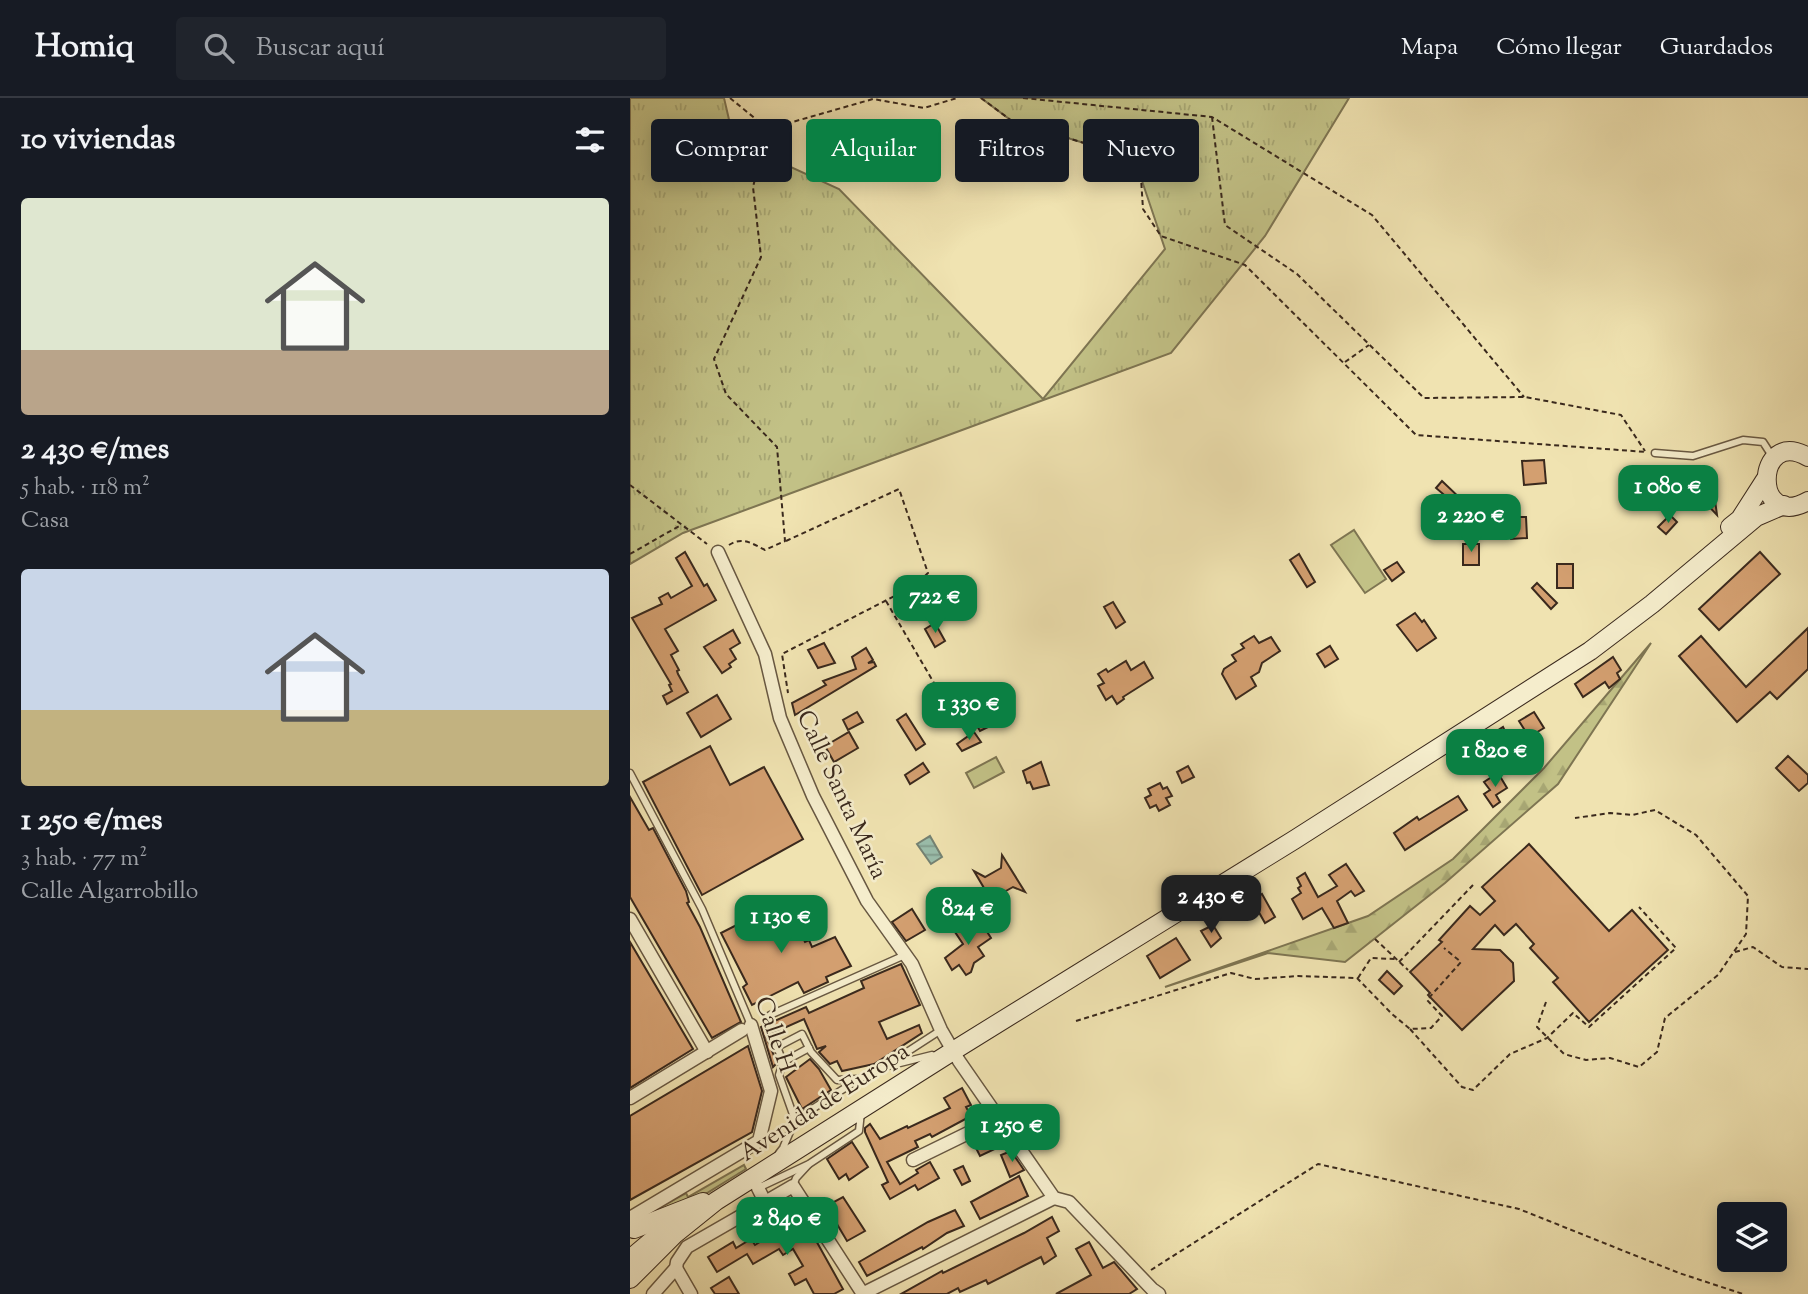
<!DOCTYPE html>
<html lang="es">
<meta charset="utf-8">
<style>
:root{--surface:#171b24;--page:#20242c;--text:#f1f3f6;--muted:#9ea1a6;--line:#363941;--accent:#0b8043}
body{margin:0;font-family:"Sorts Mill Goudy",serif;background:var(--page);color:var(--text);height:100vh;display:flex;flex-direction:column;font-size:26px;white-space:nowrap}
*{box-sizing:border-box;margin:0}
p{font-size:23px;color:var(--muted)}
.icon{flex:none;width:38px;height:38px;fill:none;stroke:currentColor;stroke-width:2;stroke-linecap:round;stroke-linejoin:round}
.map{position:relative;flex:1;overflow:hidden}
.drawer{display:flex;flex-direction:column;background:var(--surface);width:630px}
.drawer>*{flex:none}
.guide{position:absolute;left:21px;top:21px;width:665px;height:63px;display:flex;gap:14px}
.fabs{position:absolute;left:1087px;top:1104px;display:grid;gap:14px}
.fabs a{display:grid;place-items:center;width:70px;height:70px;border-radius:7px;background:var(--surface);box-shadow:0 4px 18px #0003;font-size:35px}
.price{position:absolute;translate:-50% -60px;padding:0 16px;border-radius:14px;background:var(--accent);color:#fff;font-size:23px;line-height:46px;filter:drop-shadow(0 2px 4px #0008)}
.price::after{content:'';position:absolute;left:50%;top:42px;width:21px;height:16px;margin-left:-10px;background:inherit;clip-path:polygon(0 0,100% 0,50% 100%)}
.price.selected{background:#222;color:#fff}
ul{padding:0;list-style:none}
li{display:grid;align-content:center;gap:14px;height:371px;padding:0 21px}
li span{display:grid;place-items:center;height:217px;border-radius:7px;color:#555}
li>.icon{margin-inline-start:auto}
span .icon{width:126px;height:126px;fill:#fffc;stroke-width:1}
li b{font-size:30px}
h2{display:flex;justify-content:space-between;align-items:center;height:84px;padding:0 21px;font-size:30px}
.chip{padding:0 24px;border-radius:7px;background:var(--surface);box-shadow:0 4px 18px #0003;font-size:24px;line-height:63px}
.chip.selected{background:var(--accent);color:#fff}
header{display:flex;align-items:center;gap:42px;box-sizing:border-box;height:98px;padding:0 35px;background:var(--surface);border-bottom:2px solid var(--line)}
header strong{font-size:33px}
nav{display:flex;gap:38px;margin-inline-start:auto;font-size:24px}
.search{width:490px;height:63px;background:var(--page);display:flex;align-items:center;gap:18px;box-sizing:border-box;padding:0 24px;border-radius:7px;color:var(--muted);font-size:26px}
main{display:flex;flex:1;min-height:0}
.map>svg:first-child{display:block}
.grass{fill:url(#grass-tufts);stroke:#7e7552;stroke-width:2}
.forest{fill:url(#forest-firs);stroke:#7e7552;stroke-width:2}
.green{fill:#c2c186;stroke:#7e7552;stroke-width:2}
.water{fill:url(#water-rules);stroke:#748273;stroke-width:2}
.building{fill:#d39f70;stroke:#3a291d;stroke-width:2}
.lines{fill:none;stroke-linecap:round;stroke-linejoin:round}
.service-casing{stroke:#685842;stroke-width:9}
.minor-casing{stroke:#685842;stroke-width:15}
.secondary-casing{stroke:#3a291d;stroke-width:20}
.path{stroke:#3a291d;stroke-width:2;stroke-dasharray:5 3.5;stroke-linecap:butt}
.service{stroke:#f5edcc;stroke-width:6}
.minor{stroke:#f5edcc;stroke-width:12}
.secondary{stroke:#f5edcc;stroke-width:18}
.labels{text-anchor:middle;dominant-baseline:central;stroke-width:5;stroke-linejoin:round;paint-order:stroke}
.street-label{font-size:24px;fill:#3a291d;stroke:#f5edcc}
</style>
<header>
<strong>Homiq</strong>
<div class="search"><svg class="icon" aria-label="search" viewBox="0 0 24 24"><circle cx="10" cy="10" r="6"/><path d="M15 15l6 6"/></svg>Buscar aquí</div>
<nav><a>Mapa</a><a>Cómo llegar</a><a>Guardados</a></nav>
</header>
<main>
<section class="drawer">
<h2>10 viviendas<svg class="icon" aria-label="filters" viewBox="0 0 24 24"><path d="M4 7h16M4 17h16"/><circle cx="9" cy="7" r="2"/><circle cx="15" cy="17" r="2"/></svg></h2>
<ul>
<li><span style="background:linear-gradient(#dfe7d0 70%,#b9a48a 0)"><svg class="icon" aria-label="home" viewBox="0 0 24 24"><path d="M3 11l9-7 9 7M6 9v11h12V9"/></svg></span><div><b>2 430 €/mes</b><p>5 hab. · 118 m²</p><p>Casa</p></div></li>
<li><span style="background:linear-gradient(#c9d6e8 65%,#c2b280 0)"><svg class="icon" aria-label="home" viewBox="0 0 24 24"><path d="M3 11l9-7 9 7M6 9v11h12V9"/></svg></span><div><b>1 250 €/mes</b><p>3 hab. · 77 m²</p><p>Calle Algarrobillo</p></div></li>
</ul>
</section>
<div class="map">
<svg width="1178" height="1196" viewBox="0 0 1178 1196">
<defs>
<pattern id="grass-tufts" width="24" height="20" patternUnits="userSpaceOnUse" patternTransform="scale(1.75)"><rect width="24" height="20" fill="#c2c186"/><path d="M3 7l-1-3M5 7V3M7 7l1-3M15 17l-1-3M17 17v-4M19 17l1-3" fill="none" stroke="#a7a673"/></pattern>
<pattern id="forest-firs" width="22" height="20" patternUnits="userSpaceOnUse" patternTransform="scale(1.75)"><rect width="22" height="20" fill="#c2c186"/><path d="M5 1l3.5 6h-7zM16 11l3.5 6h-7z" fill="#a7a673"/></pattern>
<pattern id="water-rules" width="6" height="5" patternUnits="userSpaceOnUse" patternTransform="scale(1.75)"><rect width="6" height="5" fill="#9abeac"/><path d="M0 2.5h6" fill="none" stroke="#7f9a8b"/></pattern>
</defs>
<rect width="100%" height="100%" fill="#f0e3b1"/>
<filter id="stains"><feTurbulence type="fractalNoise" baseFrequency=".00286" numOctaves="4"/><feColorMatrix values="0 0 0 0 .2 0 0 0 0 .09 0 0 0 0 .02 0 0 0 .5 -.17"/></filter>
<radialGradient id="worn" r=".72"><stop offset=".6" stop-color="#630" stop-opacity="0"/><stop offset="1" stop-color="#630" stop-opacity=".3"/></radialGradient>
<g class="grass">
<polygon points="0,0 94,0 104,43 209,91 413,301 535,151 511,80 477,52 382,23 351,0 719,0 635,138 541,255 53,435 0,466"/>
<polygon points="114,1067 116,1071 77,1095 22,1120 21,1114 56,1095 58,1099"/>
</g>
<polygon class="forest" points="1021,545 928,686 815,785 715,864 638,855 535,889 738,818 823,761 914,670"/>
<g class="green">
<polygon points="724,432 756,481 735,495 701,447"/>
<polygon points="366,659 374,674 344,690 336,675"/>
</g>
<polygon class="water" points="300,738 312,759 301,766 287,746"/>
<g class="building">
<polygon points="914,362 916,385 894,387 892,363"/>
<polygon points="1069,378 1084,395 1087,417 1059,387"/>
<polygon points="812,383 833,403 802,423 799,420 819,401 806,390"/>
<polygon points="1040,417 1047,424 1036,436 1028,429"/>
<polygon points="880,419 896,419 897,440 881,441"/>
<rect x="833" y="446" width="16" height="21"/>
<polygon points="55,454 74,488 77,486 86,502 35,531 48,553 41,557 49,572 47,573 48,576 58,594 37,606 33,598 42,593 39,587 41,586 2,520 32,506 29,500 38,495 41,500 62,488 46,460"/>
<polygon points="1130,454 1150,476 1089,532 1069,511"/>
<polygon points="669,456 685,484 677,489 660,462"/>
<polygon points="767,464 774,474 762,483 754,472"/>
<rect x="927" y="466" width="16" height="24"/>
<polygon points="907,485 927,505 921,511 902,490"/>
<polygon points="483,504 495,524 486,530 474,509"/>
<polygon points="785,515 792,524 794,522 806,540 787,553 767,527"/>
<polygon points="305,525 315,543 305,549 295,531"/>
<polygon points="1178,530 1178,571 1147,601 1140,594 1107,624 1049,558 1071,538 1116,589"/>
<polygon points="103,532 110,545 100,551 106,561 99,566 101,569 92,575 74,549"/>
<polygon points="624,538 629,545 641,539 650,553 632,565 629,574 621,579 626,588 606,601 592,576 594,571 606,563 602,557 614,550 611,546"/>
<polygon points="194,545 205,565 188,570 178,552"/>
<polygon points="700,548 708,561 695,569 687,556"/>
<polygon points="236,550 243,562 238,565 244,564 246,568 165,617 162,605 196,587 193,583 226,571 222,559"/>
<polygon points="983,559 991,572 987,575 990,581 979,590 975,584 953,599 945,586"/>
<polygon points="496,563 501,572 514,564 523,580 493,599 494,601 487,606 482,598 476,602 468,588 474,585 468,576 476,571 478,574"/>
<polygon points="87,597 101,621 71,639 57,615"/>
<polygon points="348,609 360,628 350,633 339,614"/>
<polygon points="227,614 233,624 218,632 213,622"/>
<polygon points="904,614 914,630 899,639 889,623"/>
<polygon points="276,616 295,646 286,652 267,622"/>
<polygon points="873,629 880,644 868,652 859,638"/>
<polygon points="219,634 228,650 204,664 195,648"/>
<polygon points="344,634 351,644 332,653 327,646"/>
<polygon points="80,648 100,687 134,669 173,741 72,797 13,684"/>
<polygon points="1158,658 1178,677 1178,685 1169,693 1146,670"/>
<polygon points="411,664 419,687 403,691 400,684 397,685 393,673"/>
<polygon points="293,665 299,674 280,686 275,677"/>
<polygon points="558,668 564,679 552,685 547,674"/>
<polygon points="868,675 877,690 866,697 870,704 863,709 854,696 860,692 854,684"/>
<polygon points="530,685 533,691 537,689 542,698 536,700 540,707 529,713 526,707 520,710 515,700 521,697 518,691"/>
<polygon points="828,698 837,712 775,752 764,735 787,719 789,722"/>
<polygon points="0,699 19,732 23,730 56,793 59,804 57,805 70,829 111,924 82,940 0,799"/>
<polygon points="899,746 979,833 1002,812 1038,852 959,924 923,884 928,880 900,850 904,846 886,826 874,837 865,827 843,851 870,852 883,865 884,883 832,932 798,897 800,895 780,874 812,844 809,842 840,808 850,817 865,803 852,789"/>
<polygon points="372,757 395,794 383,789 367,798 367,812 344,773 355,779 371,770"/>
<polygon points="716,766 734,793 725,798 721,793 707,803 718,825 704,830 692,810 673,821 662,801 671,795 668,790 671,788 667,780 675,775 688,799 707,788 699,777"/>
<polygon points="632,796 645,819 635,825 622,802"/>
<polygon points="156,805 175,844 179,842 182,849 205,839 221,868 196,879 198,884 174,895 168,884 122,907 113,889 117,886 91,835 128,816 130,820"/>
<polygon points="282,811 295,832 276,843 262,824"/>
<polygon points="344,822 350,832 354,829 361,840 348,849 354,858 344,865 341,874 336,877 329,867 322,872 315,860 333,846 325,834"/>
<polygon points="583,827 591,840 581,849 571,833"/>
<polygon points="546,840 560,862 530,880 517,858"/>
<polygon points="0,844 63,951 0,990"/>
<polygon points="271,866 290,907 249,924 257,941 289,927 292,935 244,966 212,973 207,963 200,966 189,954 196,948 187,951 174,921 136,938 147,965 143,969 131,929 176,909 179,915 234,890 231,883"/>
<polygon points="757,873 772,888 764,896 749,882"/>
<polygon points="118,948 132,993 122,1034 0,1102 0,1018"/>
<polygon points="180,961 189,971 201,992 172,1011 156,979"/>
<polygon points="332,990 341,1007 336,1009 341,1018 302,1039 300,1036 285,1043 288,1049 257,1064 270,1086 288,1075 286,1072 300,1064 309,1080 288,1092 285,1087 260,1101 252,1087 258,1084 235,1034 235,1030 240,1026 250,1041 277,1028 278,1030 320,1010 314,1000"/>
<polygon points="365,1034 371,1048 350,1058 343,1044"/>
<polygon points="222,1044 238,1069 219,1082 216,1076 209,1081 197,1061"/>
<polygon points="381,1053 394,1072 380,1079 371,1057"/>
<polygon points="333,1068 340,1083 332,1087 324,1072"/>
<polygon points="389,1078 398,1098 350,1121 341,1104"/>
<polygon points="213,1099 235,1133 217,1143 198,1111 198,1107"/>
<polygon points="325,1112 334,1128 317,1135 293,1151 292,1149 237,1178 229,1164 298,1124"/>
<polygon points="422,1119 429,1133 417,1140 426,1158 414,1166 411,1159 358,1186 356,1182 330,1194 328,1190 317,1196 271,1196 312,1173 313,1175 394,1135"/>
<polygon points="174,1121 213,1191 204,1196 184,1196 176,1181 165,1187 159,1176 173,1168 163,1151 153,1157 149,1151 123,1166 117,1156 87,1174 78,1159 103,1144 106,1150 121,1141 125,1147 159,1126 160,1128"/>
<polygon points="459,1144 473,1170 484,1164 507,1191 499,1196 426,1196 461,1177 446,1151"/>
<polygon points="99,1179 109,1196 85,1196 81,1190"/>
</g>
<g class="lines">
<defs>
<g id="service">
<polyline points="1025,355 1063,358 1113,342 1133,344 1142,358"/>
<polyline points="0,675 72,811 121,927"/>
<polyline points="140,917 275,857"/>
<polyline points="153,964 179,950"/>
<polyline points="260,965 311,932"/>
<polyline points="165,1022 149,977 153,964 147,949 172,936 181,954 207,982 227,981"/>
<polyline points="149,1055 153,1050 165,1022 229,981 254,969 302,957"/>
<polyline points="163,1088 166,1080 178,1067"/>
<polyline points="128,1090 179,1066 229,1033 231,1014"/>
</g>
<g id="minor">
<polyline points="88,454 135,556 150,620 183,698 237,803 282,866 311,932 329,963 424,1100 439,1104 522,1191 529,1196"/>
<polyline points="0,821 77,954"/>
<polyline points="0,1000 112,932"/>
<polyline points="283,1062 367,1021"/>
<polyline points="128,1090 134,1102"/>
<polyline points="0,1120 129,1043 141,993 121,927"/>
<polyline points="46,1170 61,1196"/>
<polyline points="23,1196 46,1170 47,1164 57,1149 163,1088 233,1196"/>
<polyline points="232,1196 424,1100"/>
</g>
<g id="secondary">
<path d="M1178,359C1124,328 1122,434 1178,403"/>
<polyline points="1100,429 1110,421 1135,382"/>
<polyline points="4,1131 73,1104"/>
<polyline points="0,1161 43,1125"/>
<polyline points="0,1181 45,1136 86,1103 323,953 664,742 960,553 1022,506 1126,419 1154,407"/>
</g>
</defs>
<use href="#service" class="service-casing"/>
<use href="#minor" class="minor-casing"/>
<use href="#secondary" class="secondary-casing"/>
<g class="path">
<polyline points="100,0 138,31 243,1 294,10 327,0"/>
<polyline points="351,0 382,23 477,52 511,80 513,111 531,138 615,167 786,337 1017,354"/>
<polyline points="393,0 582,19 742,117 894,299"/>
<polyline points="582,19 595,127 667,176 794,300 895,299 991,317 1015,353"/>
<polyline points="715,264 739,247"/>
<polyline points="0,387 77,446"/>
<polyline points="156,443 269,391 298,475 284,488 152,556 158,595"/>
<path d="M99,447C112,438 123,446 135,452L155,443L147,349L96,296L84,261L131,159L123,89L138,31"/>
<polyline points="0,456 51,427"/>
<polyline points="256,503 328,626"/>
<polyline points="745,841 778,872"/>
<polyline points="1105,854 1123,849 1152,869 1178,871"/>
<polyline points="769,864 843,787"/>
<polyline points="728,880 741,860 765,861"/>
<polyline points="916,904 907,929 934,956 956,962 980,960 1009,969 1027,954 1035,920 1088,877 1116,836 1118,798 1066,737 1025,712 1002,717 980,715 945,720"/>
<polyline points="446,923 601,875 625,881 668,878 727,880 762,916 780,931 801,930 812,918 797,902 831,864 814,850"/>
<polyline points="780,931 832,989 843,992 880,956 917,940 943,915 959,929 1046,850 1009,809"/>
<polyline points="521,1172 688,1066 889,1111 1049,1175 1113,1196"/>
</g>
<use href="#service" class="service"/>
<use href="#minor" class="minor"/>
<use href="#secondary" class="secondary"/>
</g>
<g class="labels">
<g class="street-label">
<text transform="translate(211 697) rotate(65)">Calle Santa María</text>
<text transform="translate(144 937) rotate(71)">Calle H</text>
<text transform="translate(195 1005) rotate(-33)">Avenida de Europa</text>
</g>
</g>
<rect width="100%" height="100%" filter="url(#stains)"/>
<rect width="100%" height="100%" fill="url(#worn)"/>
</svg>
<div class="fabs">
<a><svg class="icon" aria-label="layers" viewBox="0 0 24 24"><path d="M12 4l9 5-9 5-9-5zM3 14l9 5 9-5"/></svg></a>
</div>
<b class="price" style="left:1038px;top:427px">1 080 €</b>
<b class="price" style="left:841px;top:456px">2 220 €</b>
<b class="price" style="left:305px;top:537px">722 €</b>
<b class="price" style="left:339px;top:644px">1 330 €</b>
<b class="price" style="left:865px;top:691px">1 820 €</b>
<b class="price selected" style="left:581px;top:837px">2 430 €</b>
<b class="price" style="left:338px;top:849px">824 €</b>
<b class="price" style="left:151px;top:857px">1 130 €</b>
<b class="price" style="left:382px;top:1066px">1 250 €</b>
<b class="price" style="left:157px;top:1159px">2 840 €</b>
<div class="guide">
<a class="chip">Comprar</a>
<a class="chip selected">Alquilar</a>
<a class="chip">Filtros</a>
<a class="chip">Nuevo</a>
</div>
</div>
</main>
